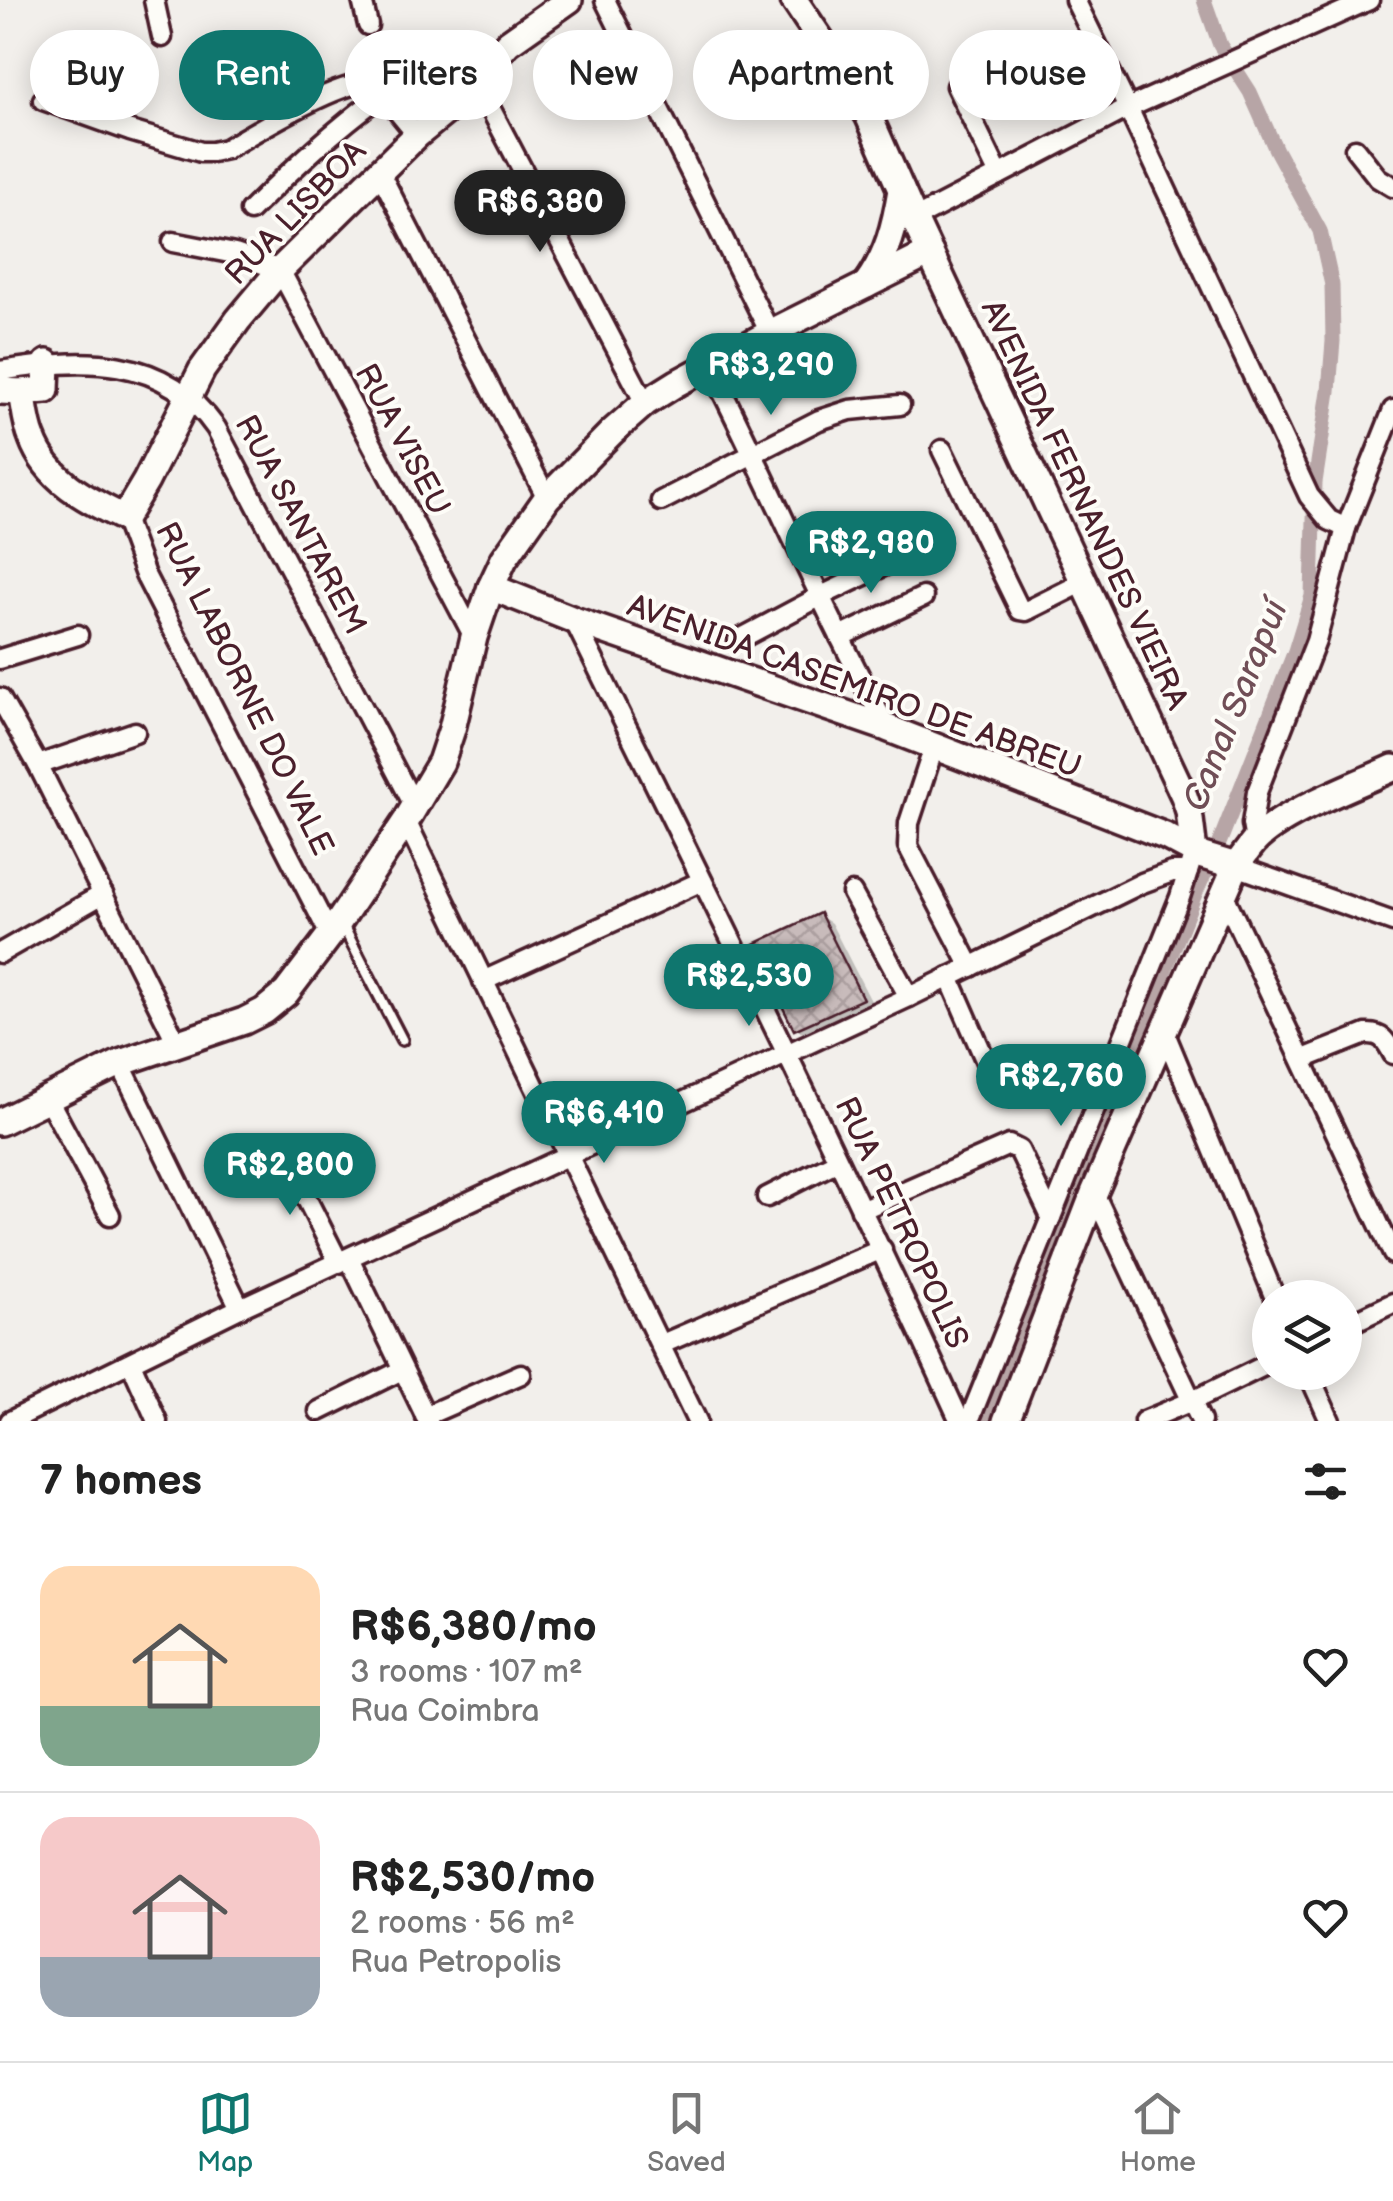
<!DOCTYPE html>
<meta charset="utf-8">
<style>
:root{--surface:#fff;--page:#f2f2f2;--text:#222;--muted:#767676;--line:#e0e0e0;--accent:#0f766e}
body{margin:0;font-family:"Balsamiq Sans",sans-serif;background:var(--page);color:var(--text);height:100vh;display:flex;flex-direction:column;font-size:38px;white-space:nowrap}
*{box-sizing:border-box;margin:0}
p{font-size:32px;color:var(--muted)}
.icon{flex:none;width:55px;height:55px;fill:none;stroke:currentColor;stroke-width:2;stroke-linecap:round;stroke-linejoin:round}
.map{position:relative;height:1421px;overflow:hidden}
.side{display:flex;flex-direction:column;background:var(--surface);flex:1}
.side>*{flex:none}
.guide{position:absolute;left:30px;top:30px;width:1335px;height:90px;display:flex;gap:20px}
.fabs{position:absolute;left:1252px;top:1280px;display:grid;gap:20px}
.fabs a{display:grid;place-items:center;width:110px;height:110px;border-radius:50%;background:var(--surface);box-shadow:0 5px 25px #0003;font-size:50px}
.price{position:absolute;translate:-50% -85px;padding:0 22px;border-radius:35px;background:var(--accent);color:#fff;font-size:32px;line-height:65px;filter:drop-shadow(0 2px 5px #0008)}
.price::after{content:'';position:absolute;left:50%;top:60px;width:30px;height:22px;margin-left:-15px;background:inherit;clip-path:polygon(0 0,100% 0,50% 100%)}
.price.on{background:#222;color:#fff}
ul{padding:0;list-style:none}
li{display:flex;align-items:center;gap:30px;height:250px;padding:0 40px}
li+li{border-top:2px solid var(--line)}
li span{display:grid;place-items:center;flex:none;width:280px;height:200px;border-radius:30px;color:#555}
li>.icon{margin-inline-start:auto}
span .icon{width:120px;height:120px;fill:#fffc;stroke-width:1}
li b{font-size:42px}
h2{display:flex;justify-content:space-between;align-items:center;height:120px;padding:0 40px;font-size:42px}
.chip{padding:0 35px;border-radius:45px;background:var(--surface);box-shadow:0 5px 25px #0003;font-size:35px;line-height:90px}
.chip.on{background:var(--accent);color:#fff}
.dock{display:flex;justify-content:space-around;align-items:center;height:140px;border-top:2px solid var(--line);background:var(--surface);font-size:28px;color:var(--muted)}
.dock a{display:grid;justify-items:center;gap:5px}
.dock .on{color:var(--accent)}
.map>svg:first-child{display:block}
.shadow{fill:#0003}
.lines{fill:none;stroke-linecap:round;stroke-linejoin:round}
.canal{stroke:#b7a5a6;stroke-width:15}
.building{fill:url(#building-cross-hatch);stroke:#4a1f2b;stroke-width:2.5}
.lane-casing{stroke:#4a1f2b;stroke-width:16}
.street-casing{stroke:#4a1f2b;stroke-width:25}
.secondary-casing{stroke:#4a1f2b;stroke-width:32}
.lane{stroke:#fdfcf7;stroke-width:9}
.street{stroke:#fdfcf7;stroke-width:18}
.secondary{stroke:#fdfcf7;stroke-width:25}
.labels{text-anchor:middle;dominant-baseline:central;stroke-width:8;stroke-linejoin:round;paint-order:stroke}
.street-label{font-size:32px;fill:#4a1f2b;stroke:#fdfcf7}
.water-label{font-size:35px;font-style:italic;fill:#704e56;stroke:#fdfcf7}
</style>
<div class="map">
<svg width="1393" height="1421" viewBox="0 0 1393 1421">
<defs>
<pattern id="building-cross-hatch" width="8" height="8" patternUnits="userSpaceOnUse" patternTransform="scale(2.5)"><rect width="8" height="8" fill="#c8bbbb"/><path d="M0 0l8 8M0 8l8-8" fill="none" stroke="#ada0a1"/></pattern>
</defs>
<rect width="100%" height="100%" fill="#f2efeb"/>
<filter id="ink" filterUnits="userSpaceOnUse"><feTurbulence type="fractalNoise" baseFrequency=".01" numOctaves="2"/><feDisplacementMap in="SourceGraphic" scale="20" xChannelSelector="R" yChannelSelector="G"/><feConvolveMatrix kernelMatrix="1 2 1 2 8 2 1 2 1" color-interpolation-filters="sRGB"/></filter>
<g filter="url(#ink)">
<polygon class="shadow" points="820,916 831,923 873,1005 807,1035 796,1029"/>
<g class="lines">
<polyline class="canal" points="986,1421 1195,894 1220,841 1295,651 1312,596 1315,482 1329,391 1333,341 1332,285 1320,231 1276,150 1250,92 1220,45 1204,0"/>
</g>
<polygon class="building" points="820,913 863,999 794,1030 752,945"/>
<g class="lines">
<defs>
<polyline id="lane" points="341,922 402,1040"/>
<g id="street">
<polyline points="154,0 162,37"/>
<polyline points="362,0 368,25"/>
<polyline points="605,0 770,333"/>
<polyline points="1075,0 1128,108 1309,496 1329,520 1346,528"/>
<polyline points="478,85 645,403"/>
<polyline points="956,86 999,175"/>
<path d="M43,100L130,131L201,152H212L226,149C253,133 348,75 375,84L417,135"/>
<polyline points="1355,149 1378,178 1393,187"/>
<polyline points="380,173 547,498"/>
<path d="M250,211C294,167 333,131 383,94"/>
<polyline points="914,219 1128,108 1369,0"/>
<polyline points="173,242 235,254 280,270 474,637"/>
<path d="M709,365C770,485 823,610 887,728"/>
<path d="M0,371C82,358 163,353 216,428L415,807"/>
<polyline points="942,450 1020,610 1026,611 1084,582"/>
<polyline points="661,501 819,420 850,410 900,405"/>
<polyline points="124,518 145,575 330,935"/>
<path d="M574,620C705,886 837,1151 960,1421"/>
<polyline points="840,637 923,597"/>
<polyline points="738,640 821,596 913,552"/>
<polyline points="0,659 78,635"/>
<polyline points="0,698 38,765 177,1043"/>
<polyline points="934,747 909,823 908,846 971,967"/>
<polyline points="38,765 135,732"/>
<polyline points="406,821 697,1421"/>
<polyline points="1255,841 1252,824 1257,792 1316,641 1346,528 1393,410"/>
<polyline points="1236,866 1393,922"/>
<polyline points="852,893 909,997"/>
<polyline points="1223,893 1393,1254"/>
<polyline points="0,953 103,894"/>
<polyline points="949,977 990,1071"/>
<polyline points="483,981 702,881"/>
<polyline points="1164,1031 1275,1298"/>
<path d="M1303,1059L1366,1034C1382,1033 1386,1041 1393,1054"/>
<polyline points="120,1063 240,1308"/>
<polyline points="48,1099 110,1215"/>
<polyline points="283,1152 339,1263"/>
<polyline points="1094,1193 1201,1421"/>
<polyline points="767,1197 838,1161"/>
<polyline points="861,1210 1009,1145 1019,1150 1051,1217"/>
<polyline points="349,1258 428,1421"/>
<polyline points="1345,1326 1393,1303"/>
<polyline points="662,1344 882,1249"/>
<polyline points="131,1363 157,1421"/>
<polyline points="1308,1372 1330,1421"/>
<polyline points="319,1411 402,1370"/>
<polyline points="425,1416 521,1374"/>
<polyline points="10,1421 240,1308 909,997 1142,883 1172,872 1188,872"/>
<polyline points="969,1421 1180,897 1191,862"/>
<polyline points="1144,1421 1192,1401 1270,1363"/>
</g>
<g id="secondary">
<polyline points="794,0 845,76 869,117 914,219 1184,796 1189,811 1194,852"/>
<path d="M866,285C888,255 895,226 901,190"/>
<polyline points="0,391 22,392 46,390 47,363"/>
<path d="M22,392C25,407 26,424 32,438C47,480 87,500 124,518L146,481L202,370L238,320L280,270L417,135L478,85L486,68L508,43L569,0"/>
<polyline points="491,587 574,620 887,728 1165,836 1203,856 1236,866"/>
<polyline points="0,1122 120,1063 244,1021 264,1011 286,993 330,935 406,821 441,762 452,729 474,637 491,587 504,559 547,498 612,432 645,403 677,383 770,333 930,253"/>
<path d="M1006,1421L1094,1193L1236,866C1242,858 1248,849 1255,841C1281,813 1356,785 1393,768"/>
</g>
</defs>
<use href="#lane" class="lane-casing"/>
<use href="#street" class="street-casing"/>
<use href="#secondary" class="secondary-casing"/>
<use href="#lane" class="lane"/>
<use href="#street" class="street"/>
<use href="#secondary" class="secondary"/>
</g>
</g>
<g class="labels">
<g class="street-label">
<text transform="translate(296 213) rotate(-46)">RUA LISBOA</text>
<text transform="translate(402 440) rotate(62)">RUA VISEU</text>
<text transform="translate(1084 505) rotate(65)">AVENIDA FERNANDES VIEIRA</text>
<text transform="translate(300 525) rotate(62)">RUA SANTAREM</text>
<text transform="translate(854 687) rotate(20)">AVENIDA CASEMIRO DE ABREU</text>
<text transform="translate(244 689) rotate(64)">RUA LABORNE DO VALE</text>
<text transform="translate(901 1223) rotate(65)">RUA PETROPOLIS</text>
</g>
<g class="water-label">
<text transform="translate(1236 706) rotate(-68)">Canal Sarapuí</text>
</g>
</g>
</svg>
<div class="fabs">
<a><svg class="icon" aria-label="layers" viewBox="0 0 24 24"><path d="M12 4l9 5-9 5-9-5zM3 14l9 5 9-5"/></svg></a>
</div>
<b class="price on" style="left:540px;top:255px">R$6,380</b>
<b class="price" style="left:771px;top:418px">R$3,290</b>
<b class="price" style="left:871px;top:596px">R$2,980</b>
<b class="price" style="left:749px;top:1029px">R$2,530</b>
<b class="price" style="left:1061px;top:1129px">R$2,760</b>
<b class="price" style="left:604px;top:1166px">R$6,410</b>
<b class="price" style="left:290px;top:1218px">R$2,800</b>
<div class="guide">
<a class="chip">Buy</a>
<a class="chip on">Rent</a>
<a class="chip">Filters</a>
<a class="chip">New</a>
<a class="chip">Apartment</a>
<a class="chip">House</a>
</div>
</div>
<section class="side">
<h2>7 homes<svg class="icon" aria-label="filters" viewBox="0 0 24 24"><path d="M4 7h16M4 17h16"/><circle cx="9" cy="7" r="2"/><circle cx="15" cy="17" r="2"/></svg></h2>
<ul>
<li><span style="background:linear-gradient(#ffd9b3 70%,#7fa58c 0)"><svg class="icon" aria-label="home" viewBox="0 0 24 24"><path d="M3 11l9-7 9 7M6 9v11h12V9"/></svg></span><div><b>R$6,380/mo</b><p>3 rooms · 107 m²</p><p>Rua Coimbra</p></div><svg class="icon" aria-label="heart" viewBox="0 0 24 24"><path d="M12 20l-8-8c-3-5 5-10 8-4 3-6 11-1 8 4z"/></svg></li>
<li><span style="background:linear-gradient(#f6c9c9 70%,#9aa5b1 0)"><svg class="icon" aria-label="home" viewBox="0 0 24 24"><path d="M3 11l9-7 9 7M6 9v11h12V9"/></svg></span><div><b>R$2,530/mo</b><p>2 rooms · 56 m²</p><p>Rua Petropolis</p></div><svg class="icon" aria-label="heart" viewBox="0 0 24 24"><path d="M12 20l-8-8c-3-5 5-10 8-4 3-6 11-1 8 4z"/></svg></li>
</ul>
</section>
<nav class="dock">
<a class="on"><svg class="icon" aria-label="map" viewBox="0 0 24 24"><path d="M3 6l6-2 6 2 6-2v14l-6 2-6-2-6 2zM9 4v14M15 6v14"/></svg>Map</a>
<a><svg class="icon" aria-label="saved" viewBox="0 0 24 24"><path d="M7 4h10v16l-5-4-5 4z"/></svg>Saved</a>
<a><svg class="icon" aria-label="home" viewBox="0 0 24 24"><path d="M3 11l9-7 9 7M6 9v11h12V9"/></svg>Home</a>
</nav>
